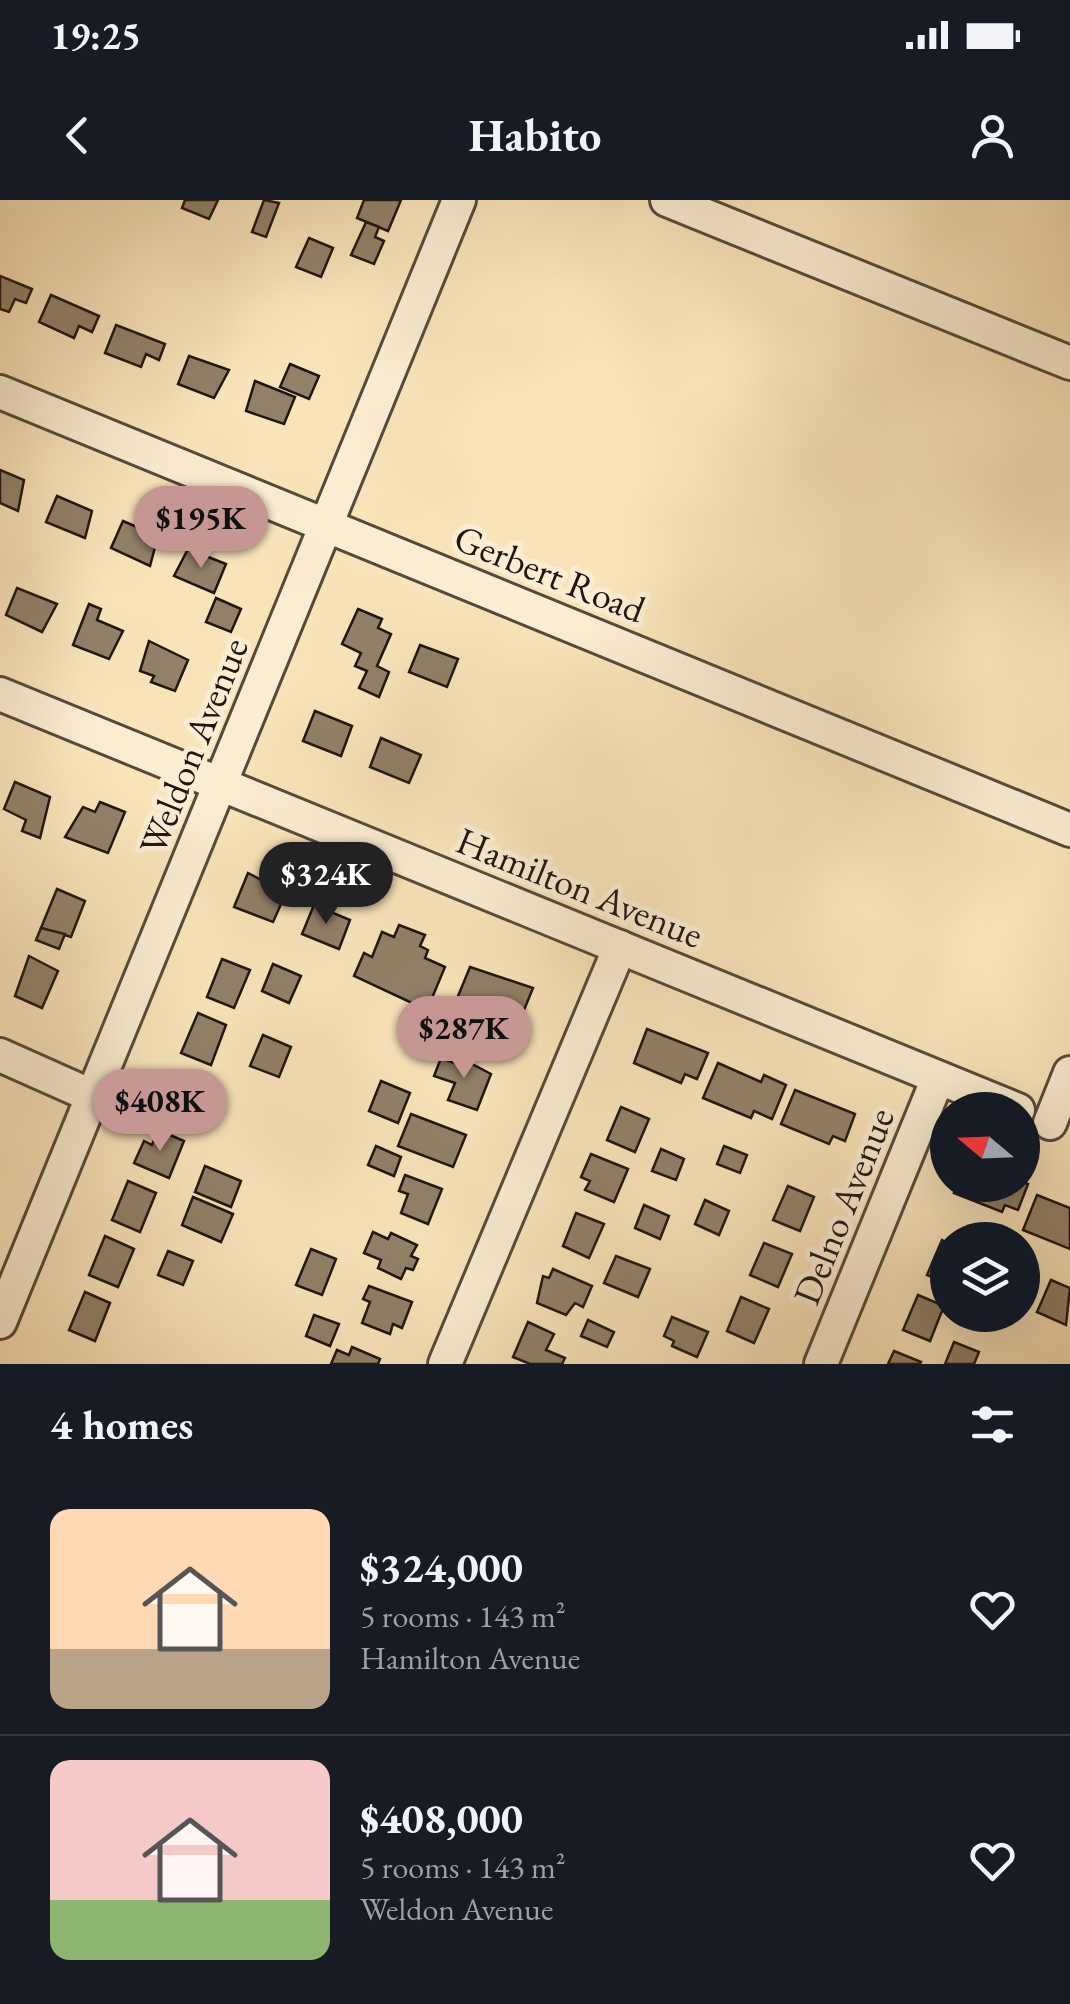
<!DOCTYPE html>
<meta charset="utf-8">
<style>
:root{--surface:#171b24;--page:#20242c;--text:#f1f3f6;--muted:#9ea1a6;--line:#363941;--accent:#c59692}
body{margin:0;font-family:"EB Garamond",serif;background:var(--page);color:var(--text);height:100vh;display:flex;flex-direction:column;font-size:38px;white-space:nowrap}
*{box-sizing:border-box;margin:0}
p{font-size:32px;color:var(--muted)}
.icon{flex:none;width:55px;height:55px;fill:none;stroke:currentColor;stroke-width:2;stroke-linecap:round;stroke-linejoin:round}
.map{position:relative;height:1164px;overflow:hidden}
.drawer{display:flex;flex-direction:column;background:var(--surface);flex:1}
.drawer>*{flex:none}
.needle{width:65px;rotate:289deg}
.fabs{position:absolute;left:930px;top:892px;display:grid;gap:20px}
.fabs a{display:grid;place-items:center;width:110px;height:110px;border-radius:50%;background:var(--surface);box-shadow:0 10px 40px #0002;font-size:50px}
.price{position:absolute;translate:-50% -85px;padding:0 22px;border-radius:35px;background:var(--accent);color:#111;font-size:32px;line-height:65px;filter:drop-shadow(0 2px 5px #0008)}
.price::after{content:'';position:absolute;left:50%;top:60px;width:30px;height:22px;margin-left:-15px;background:inherit;clip-path:polygon(0 0,100% 0,50% 100%)}
.price.selected{background:#222;color:#fff}
ul{padding:0;list-style:none}
li{display:flex;align-items:center;gap:30px;height:250px;padding:0 50px}
li+li{border-top:2px solid var(--line)}
li span{display:grid;place-items:center;flex:none;width:280px;height:200px;border-radius:20px;color:#555}
li>.icon{margin-inline-start:auto}
span .icon{width:120px;height:120px;fill:#fffc;stroke-width:1}
li b{font-size:42px}
h2{display:flex;justify-content:space-between;align-items:center;height:120px;padding:0 50px;font-size:42px}
.status{display:flex;justify-content:space-between;align-items:center;height:70px;padding:0 50px;background:var(--surface);direction:ltr}
.status svg{height:28px;fill:currentColor}
header{display:flex;justify-content:space-between;align-items:center;height:130px;padding:0 50px;background:var(--surface);font-size:45px;font-weight:700}
.map>svg:first-child{display:block}
.building{fill:#918168;stroke:#211510;stroke-width:2.5}
.lines{fill:none;stroke-linecap:round;stroke-linejoin:round}
.minor-casing{stroke:#57493a;stroke-width:38}
.minor{stroke:#fbedd2;stroke-width:32}
.labels{text-anchor:middle;dominant-baseline:central;stroke-width:10;stroke-linejoin:round;paint-order:stroke}
.street-label{font-size:38px;fill:#211510;stroke:#fbedd2}
</style>
<div class="status"><b>19:25</b><svg viewBox="0 0 49 12"><path d="M0 12V9h3v3zM5 12V6h3v6zM10 12V3h3v9zM15 12V0h3v12zM26 1h20v11H26zM47 4h2v5h-2z"/></svg></div>
<header><svg class="icon" aria-label="back" viewBox="0 0 24 24"><path d="M15 5l-7 7 7 7"/></svg>Habito<svg class="icon" aria-label="person" viewBox="0 0 24 24"><circle cx="12" cy="8" r="4"/><path d="M4 21q1-7 8-7t8 7"/></svg></header>
<div class="map">
<svg width="1070" height="1164" viewBox="0 0 1070 1164">
<rect width="100%" height="100%" fill="#f9e4ba"/>
<filter id="stains"><feTurbulence type="fractalNoise" baseFrequency=".002" numOctaves="4"/><feColorMatrix values="0 0 0 0 .2 0 0 0 0 .09 0 0 0 0 .02 0 0 0 .5 -.17"/></filter>
<radialGradient id="worn" r=".72"><stop offset=".6" stop-color="#630" stop-opacity="0"/><stop offset="1" stop-color="#630" stop-opacity=".3"/></radialGradient>
<g class="building">
<polygon points="185,0 218,0 209,19 182,8"/>
<polygon points="264,0 279,3 266,37 252,32"/>
<polygon points="364,0 401,0 388,31 357,18"/>
<polygon points="366,22 379,27 375,37 384,41 374,64 351,55"/>
<polygon points="309,38 333,48 321,77 296,67"/>
<polygon points="0,76 32,89 26,103 15,99 9,112 0,109"/>
<polygon points="51,95 99,116 92,132 79,126 74,138 39,122"/>
<polygon points="116,125 165,144 159,160 146,154 141,167 105,153"/>
<polygon points="189,156 229,170 214,198 178,184"/>
<polygon points="290,164 319,176 309,199 280,187"/>
<polygon points="255,181 295,197 284,224 246,211"/>
<polygon points="0,270 24,280 18,311 0,303"/>
<polygon points="57,296 92,311 85,338 46,322"/>
<polygon points="123,321 158,336 150,366 111,348"/>
<polygon points="188,349 226,364 214,393 174,376"/>
<polygon points="17,388 57,404 42,432 6,415"/>
<polygon points="216,398 241,409 231,432 206,422"/>
<polygon points="89,404 101,409 97,420 123,431 109,459 73,445"/>
<polygon points="358,409 382,419 378,428 391,434 377,466 389,472 379,497 359,488 367,471 355,466 361,453 342,444"/>
<polygon points="149,441 188,460 175,491 151,482 154,476 140,471"/>
<polygon points="420,445 458,459 447,487 409,472"/>
<polygon points="315,511 352,526 341,556 303,541"/>
<polygon points="381,538 421,555 409,583 370,567"/>
<polygon points="15,582 50,597 40,638 22,631 26,620 4,609"/>
<polygon points="100,602 125,612 108,653 65,637 83,607 95,612"/>
<polygon points="248,673 286,693 273,722 234,707"/>
<polygon points="57,689 85,701 71,737 41,728"/>
<polygon points="314,705 350,720 339,749 302,734"/>
<polygon points="399,725 425,735 420,746 428,750 425,758 445,767 427,810 354,776 364,753 372,757 382,732 394,737"/>
<polygon points="41,728 65,734 59,749 36,740"/>
<polygon points="29,756 58,771 42,808 15,796"/>
<polygon points="222,759 250,770 234,808 207,797"/>
<polygon points="273,764 301,776 289,803 262,791"/>
<polygon points="470,767 533,788 524,810 512,805 504,822 456,801"/>
<polygon points="198,813 226,825 211,865 181,853"/>
<polygon points="647,829 708,853 697,879 685,874 681,883 634,863"/>
<polygon points="263,835 291,847 279,877 250,866"/>
<polygon points="457,856 491,874 477,910 448,900 455,883 434,876 441,858 454,863"/>
<polygon points="718,863 761,882 764,875 786,885 772,919 754,911 751,918 703,898"/>
<polygon points="179,874 218,890 208,916 168,900"/>
<polygon points="381,881 410,893 398,923 369,911"/>
<polygon points="795,890 855,914 845,941 833,936 829,944 781,924"/>
<polygon points="621,907 649,919 635,952 607,940"/>
<polygon points="411,914 466,935 453,967 398,946"/>
<polygon points="158,930 184,941 169,978 134,963 144,941 152,945"/>
<polygon points="376,946 401,957 394,976 368,965"/>
<polygon points="724,946 747,955 740,973 717,964"/>
<polygon points="661,949 684,959 676,980 652,971"/>
<polygon points="591,954 628,969 614,1002 585,990 590,981 581,977"/>
<polygon points="205,966 241,981 231,1007 195,992"/>
<polygon points="405,975 442,989 428,1024 401,1013 408,994 399,991"/>
<polygon points="128,981 156,993 140,1032 112,1020"/>
<polygon points="1022,982 1028,984 1018,1010 1005,1005 1002,1012 954,993 958,985"/>
<polygon points="788,986 814,997 800,1031 773,1020"/>
<polygon points="1037,995 1070,1008 1070,1049 1023,1030"/>
<polygon points="193,997 233,1014 221,1042 182,1025"/>
<polygon points="705,1000 729,1011 719,1035 695,1024"/>
<polygon points="644,1005 669,1016 660,1039 635,1028"/>
<polygon points="576,1013 604,1024 589,1058 563,1046"/>
<polygon points="373,1032 388,1039 391,1033 417,1045 411,1056 418,1059 413,1070 406,1068 401,1079 378,1068 381,1060 364,1053"/>
<polygon points="105,1036 134,1049 118,1087 89,1075"/>
<polygon points="942,1040 948,1043 948,1083 927,1075"/>
<polygon points="764,1043 792,1054 778,1087 750,1075"/>
<polygon points="311,1049 336,1059 322,1095 296,1085"/>
<polygon points="168,1051 193,1061 183,1085 158,1075"/>
<polygon points="616,1056 650,1069 638,1097 604,1083"/>
<polygon points="553,1069 592,1086 583,1107 575,1103 566,1115 537,1103 543,1076 549,1078"/>
<polygon points="1051,1080 1070,1088 1066,1125 1037,1112"/>
<polygon points="369,1086 412,1102 402,1128 393,1124 390,1134 362,1123 370,1102 363,1099"/>
<polygon points="85,1092 110,1103 95,1141 69,1130"/>
<polygon points="918,1095 944,1106 930,1141 903,1130"/>
<polygon points="741,1097 769,1109 754,1143 727,1131"/>
<polygon points="314,1115 339,1124 330,1146 306,1136"/>
<polygon points="672,1117 708,1132 697,1157 672,1146 674,1141 664,1136"/>
<polygon points="588,1120 614,1132 607,1147 581,1136"/>
<polygon points="528,1122 554,1134 546,1150 565,1158 562,1164 530,1164 513,1157"/>
<polygon points="954,1142 979,1152 974,1164 945,1164"/>
<polygon points="352,1147 380,1159 378,1164 331,1164 337,1150 349,1155"/>
<polygon points="894,1151 921,1162 920,1164 888,1164"/>
</g>
<g class="lines">
<defs>
<g id="minor">
<polyline points="667,0 1070,163"/>
<polyline points="0,192 1070,630"/>
<polyline points="0,494 1018,910"/>
<polyline points="0,855 92,896"/>
<polyline points="1050,923 1070,873"/>
<polyline points="0,1122 459,0"/>
<polyline points="445,1164 620,747"/>
<polyline points="821,1164 938,878"/>
</g>
</defs>
<use href="#minor" class="minor-casing"/>
<use href="#minor" class="minor"/>
</g>
<g class="labels">
<g class="street-label">
<text transform="translate(550 373) rotate(22)">Gerbert Road</text>
<text transform="translate(193 546) rotate(-68)">Weldon Avenue</text>
<text transform="translate(580 687) rotate(22)">Hamilton Avenue</text>
<text transform="translate(843 1006) rotate(-68)">Delno Avenue</text>
</g>
</g>
<rect width="100%" height="100%" filter="url(#stains)"/>
<rect width="100%" height="100%" fill="url(#worn)"/>
</svg>
<div class="fabs">
<a><svg class="needle" viewBox="-14 -14 28 28"><path d="M0-13l5 13h-10z" fill="#e53935"/><path d="M0 13l5-13h-10z" fill="#9ea1a6"/></svg></a>
<a><svg class="icon" aria-label="layers" viewBox="0 0 24 24"><path d="M12 4l9 5-9 5-9-5zM3 14l9 5 9-5"/></svg></a>
</div>
<b class="price" style="left:201px;top:371px">$195K</b>
<b class="price selected" style="left:326px;top:727px">$324K</b>
<b class="price" style="left:464px;top:881px">$287K</b>
<b class="price" style="left:160px;top:954px">$408K</b>
</div>
<section class="drawer">
<h2>4 homes<svg class="icon" aria-label="filters" viewBox="0 0 24 24"><path d="M4 7h16M4 17h16"/><circle cx="9" cy="7" r="2"/><circle cx="15" cy="17" r="2"/></svg></h2>
<ul>
<li><span style="background:linear-gradient(#ffd9b3 70%,#b9a48a 0)"><svg class="icon" aria-label="home" viewBox="0 0 24 24"><path d="M3 11l9-7 9 7M6 9v11h12V9"/></svg></span><div><b>$324,000</b><p>5 rooms · 143 m²</p><p>Hamilton Avenue</p></div><svg class="icon" aria-label="heart" viewBox="0 0 24 24"><path d="M12 20l-8-8c-3-5 5-10 8-4 3-6 11-1 8 4z"/></svg></li>
<li><span style="background:linear-gradient(#f6c9c9 70%,#8fb573 0)"><svg class="icon" aria-label="home" viewBox="0 0 24 24"><path d="M3 11l9-7 9 7M6 9v11h12V9"/></svg></span><div><b>$408,000</b><p>5 rooms · 143 m²</p><p>Weldon Avenue</p></div><svg class="icon" aria-label="heart" viewBox="0 0 24 24"><path d="M12 20l-8-8c-3-5 5-10 8-4 3-6 11-1 8 4z"/></svg></li>
</ul>
</section>
